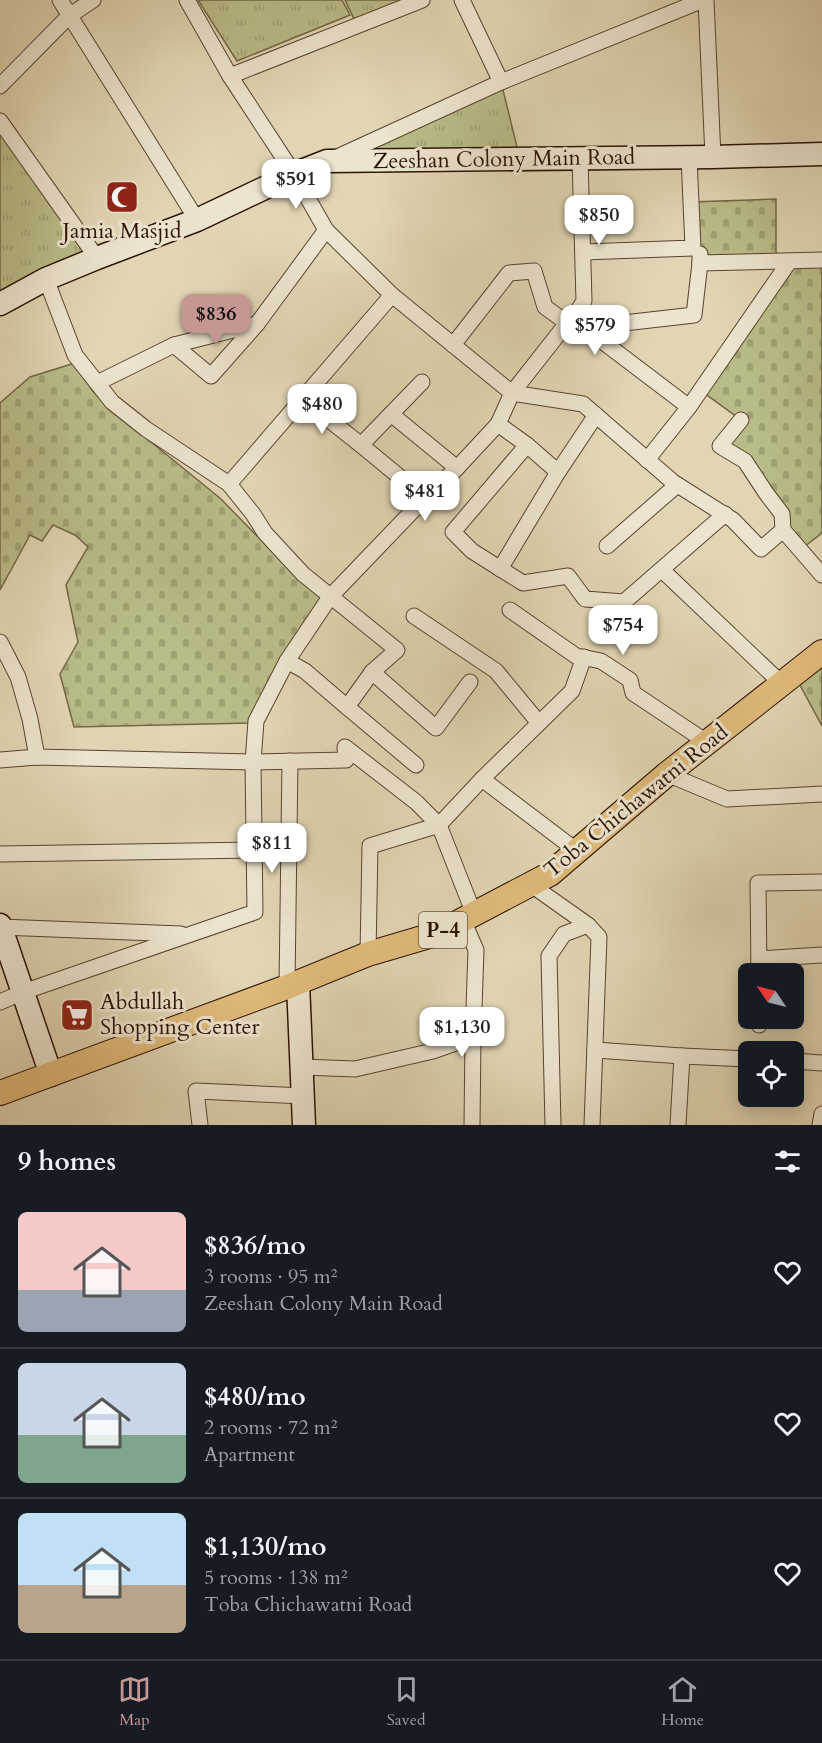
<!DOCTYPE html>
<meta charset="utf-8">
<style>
:root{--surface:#171b24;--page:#20242c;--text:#f1f3f6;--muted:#9ea1a6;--line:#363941;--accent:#c59692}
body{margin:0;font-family:Cardo,serif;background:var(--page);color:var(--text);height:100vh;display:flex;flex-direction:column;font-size:22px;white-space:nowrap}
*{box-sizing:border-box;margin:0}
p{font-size:20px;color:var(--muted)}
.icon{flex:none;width:33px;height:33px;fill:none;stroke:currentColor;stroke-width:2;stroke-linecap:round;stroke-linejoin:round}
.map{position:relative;height:1125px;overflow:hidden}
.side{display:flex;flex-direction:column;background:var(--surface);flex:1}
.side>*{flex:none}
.needle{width:39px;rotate:305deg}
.fabs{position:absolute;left:738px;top:963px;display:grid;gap:12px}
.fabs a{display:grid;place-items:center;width:66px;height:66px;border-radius:9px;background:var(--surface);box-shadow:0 3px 15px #0003;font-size:30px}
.price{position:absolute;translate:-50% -51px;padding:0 14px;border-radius:12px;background:#fff;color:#222;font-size:20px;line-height:39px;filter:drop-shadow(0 2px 3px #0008)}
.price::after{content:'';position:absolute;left:50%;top:36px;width:18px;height:14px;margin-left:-9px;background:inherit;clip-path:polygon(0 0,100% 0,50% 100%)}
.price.on{background:var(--accent);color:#111}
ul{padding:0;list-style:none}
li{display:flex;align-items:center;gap:18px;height:150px;padding:0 18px}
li+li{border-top:2px solid var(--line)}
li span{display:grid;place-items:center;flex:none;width:168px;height:120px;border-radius:9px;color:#555}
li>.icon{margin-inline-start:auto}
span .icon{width:72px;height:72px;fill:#fffc;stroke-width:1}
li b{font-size:26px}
h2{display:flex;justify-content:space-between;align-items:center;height:72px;padding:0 18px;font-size:26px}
.dock{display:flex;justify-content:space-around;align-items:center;height:84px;border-top:2px solid var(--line);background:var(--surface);font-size:16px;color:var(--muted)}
.dock a{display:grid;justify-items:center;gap:3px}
.dock .on{color:var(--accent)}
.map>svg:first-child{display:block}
.grass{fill:url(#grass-tufts);stroke:#736746;stroke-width:1.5}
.cemetery{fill:url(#cemetery-stones);stroke:#736746;stroke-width:1.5}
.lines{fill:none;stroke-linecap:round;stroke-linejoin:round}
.street-casing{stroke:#5a4330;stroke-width:17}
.secondary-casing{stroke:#2d1204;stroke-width:25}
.primary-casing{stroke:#2d1204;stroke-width:26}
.street{stroke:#ece4ce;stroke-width:15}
.secondary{stroke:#ece4ce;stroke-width:22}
.primary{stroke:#e0ba7a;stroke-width:24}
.labels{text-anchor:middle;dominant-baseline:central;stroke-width:6;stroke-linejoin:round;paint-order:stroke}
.shield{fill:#ece4ce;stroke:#665141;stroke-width:1.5}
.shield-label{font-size:21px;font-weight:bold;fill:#2d1204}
.street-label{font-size:22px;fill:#2d1204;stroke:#ece4ce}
.poi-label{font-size:22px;fill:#2d1204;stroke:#ece4ce}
</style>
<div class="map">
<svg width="822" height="1125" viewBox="0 0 822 1125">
<defs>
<pattern id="grass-tufts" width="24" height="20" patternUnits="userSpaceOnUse" patternTransform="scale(1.5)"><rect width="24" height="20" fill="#b9bc88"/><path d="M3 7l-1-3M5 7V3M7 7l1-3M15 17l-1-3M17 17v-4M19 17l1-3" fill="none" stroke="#9fa174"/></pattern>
<pattern id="cemetery-stones" width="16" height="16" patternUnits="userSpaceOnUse" patternTransform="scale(1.5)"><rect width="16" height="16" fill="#b9bc88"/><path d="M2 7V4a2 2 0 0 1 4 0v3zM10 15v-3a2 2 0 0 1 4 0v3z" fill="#9fa174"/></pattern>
</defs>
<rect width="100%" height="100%" fill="#e1d5b3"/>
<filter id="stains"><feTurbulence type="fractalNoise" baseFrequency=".00333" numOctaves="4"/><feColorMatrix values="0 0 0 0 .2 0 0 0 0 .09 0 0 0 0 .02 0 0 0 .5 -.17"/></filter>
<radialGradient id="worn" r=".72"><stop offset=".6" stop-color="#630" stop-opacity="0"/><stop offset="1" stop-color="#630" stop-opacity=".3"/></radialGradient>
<g class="grass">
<polygon points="198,0 342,0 350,15 237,61"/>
<polygon points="345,0 416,0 356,23"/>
<polygon points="501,82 520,159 327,161"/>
<polygon points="0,121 97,258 0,304"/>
</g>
<g class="cemetery">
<polygon points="776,199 776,262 700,263 691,202"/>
<polygon points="822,260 822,533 800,550 764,491 720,446 741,420 700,390 789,262"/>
<polygon points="75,363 92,390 107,406 221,499 254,533 323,600 250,723 74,727 60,674 78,642 66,585 88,547 75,535 53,525 42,541 30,535 0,590 0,403 30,377"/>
<polygon points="822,652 822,726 794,674"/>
</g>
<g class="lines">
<defs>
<g id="street">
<polyline points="60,0 197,220"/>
<polyline points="187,0 230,76 294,174 326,230 392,295 512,393 583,404 673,482 733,520 761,549 783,530 822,575"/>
<polyline points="462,0 501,82"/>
<polyline points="706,0 713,157"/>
<polyline points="230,76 422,0"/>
<polyline points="0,86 69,16 93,0"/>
<polyline points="0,121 97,258"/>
<polyline points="335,158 501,82 703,0"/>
<polyline points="583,252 693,248 689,157"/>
<polyline points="700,254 700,263 822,260"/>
<polyline points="46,279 75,355 112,402 146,429 229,484 253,514 265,533 303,574 397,650 372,672 436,728 470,682"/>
<polyline points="571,322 584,301 580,158"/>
<polyline points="607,344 624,323 694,315 700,263"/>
<polyline points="174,345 211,376 257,324 326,230"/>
<polyline points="453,345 509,273 534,271 545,307 567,323"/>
<polyline points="422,382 391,414 457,468"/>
<polyline points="97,383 174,345 257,324"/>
<polyline points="303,399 361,445"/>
<polyline points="391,414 361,445 425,498"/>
<polyline points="596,415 558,472 527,445 453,532 472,551 523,583 568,576 585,599 624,602 725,514"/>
<polyline points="741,420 720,446 745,461 766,493 782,514 783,530"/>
<polyline points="527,445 498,424 512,393 567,323 577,322 689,407"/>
<polyline points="647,460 689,407 789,262"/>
<polyline points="229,484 392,295"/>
<polyline points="607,546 677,485"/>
<polyline points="500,569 558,472"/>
<polyline points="662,570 782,684"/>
<polyline points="510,610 576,656 601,661 630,680 633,693 708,743"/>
<polyline points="414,616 496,671 539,723"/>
<polyline points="0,642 18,677 30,719 37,757"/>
<polyline points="287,661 305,671 347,707 372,672"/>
<polyline points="347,707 416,765"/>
<polyline points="0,760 37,757 253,762 346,760 345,747 416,802 439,825 474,914"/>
<polyline points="667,774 727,799 822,794"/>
<polyline points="577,851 482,779 572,691 584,657"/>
<polyline points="0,854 254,850"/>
<polyline points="530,884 588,925"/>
<polyline points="0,927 181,934"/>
<polyline points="368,954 370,846 439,825 482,779"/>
<polyline points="759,959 822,955"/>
<polyline points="759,974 758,883 822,882"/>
<polyline points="287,987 290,761"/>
<polyline points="0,1002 23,992 255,912 253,762 256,721 287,661 330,597 425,498 457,468 498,424"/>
<polyline points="759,1018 759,1025"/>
<polyline points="595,1050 682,1056 678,1125"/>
<polyline points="682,1056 748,1059"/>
<polyline points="794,1061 822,1063"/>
<polyline points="302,1067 355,1069 433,1051 473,1037 476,950 463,920"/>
<polyline points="200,1125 196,1091 304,1096"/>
<polyline points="472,1125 473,1037"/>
<polyline points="553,1125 549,956 564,934 588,925 599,937 592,1125"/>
<polyline points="820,1125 822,1114"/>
</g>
<g id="secondary">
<polyline points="0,304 46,279 97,258 197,220 294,174 327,161 713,157 822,154"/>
<polyline points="0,925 51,1075"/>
<polyline points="298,983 304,1125"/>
</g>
<polyline id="primary" points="0,1093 287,987 368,954 436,934 550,874 667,774 822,652"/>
</defs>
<use href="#street" class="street-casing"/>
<use href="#secondary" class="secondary-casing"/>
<use href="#primary" class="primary-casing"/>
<use href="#street" class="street"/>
<use href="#secondary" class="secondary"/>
<use href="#primary" class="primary"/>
</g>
<defs>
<symbol id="mosque-square" viewBox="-11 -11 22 22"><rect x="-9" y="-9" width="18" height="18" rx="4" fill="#8f2418" stroke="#ece4ce"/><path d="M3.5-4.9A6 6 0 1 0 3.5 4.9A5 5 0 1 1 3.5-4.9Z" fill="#fff"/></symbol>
<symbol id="supermarket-square" viewBox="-11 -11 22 22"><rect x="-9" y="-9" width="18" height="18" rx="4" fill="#8f2418" stroke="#ece4ce"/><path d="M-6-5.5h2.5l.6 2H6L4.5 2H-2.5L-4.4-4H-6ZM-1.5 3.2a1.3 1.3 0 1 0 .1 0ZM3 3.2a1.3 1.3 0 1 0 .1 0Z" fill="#fff"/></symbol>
</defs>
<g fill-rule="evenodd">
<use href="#mosque-square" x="103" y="178" width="38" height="38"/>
<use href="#supermarket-square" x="58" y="996" width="38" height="38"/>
</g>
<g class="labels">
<rect class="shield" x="419" y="912" width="48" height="36" rx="4.5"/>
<g class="shield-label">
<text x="443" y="930">P-4</text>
</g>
<g class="street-label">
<text transform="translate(504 159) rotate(-1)">Zeeshan Colony Main Road</text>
<text transform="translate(636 801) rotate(-39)">Toba Chichawatni Road</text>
</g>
<g class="poi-label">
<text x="122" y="231">Jamia Masjid</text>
<text x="100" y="1002" text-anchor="start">Abdullah<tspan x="100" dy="25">Shopping Center</tspan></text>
</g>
</g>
<rect width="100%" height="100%" filter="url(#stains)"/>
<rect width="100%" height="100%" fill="url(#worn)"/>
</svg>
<div class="fabs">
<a><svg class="needle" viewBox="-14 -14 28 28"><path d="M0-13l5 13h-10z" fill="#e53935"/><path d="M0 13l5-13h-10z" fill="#9ea1a6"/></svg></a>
<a><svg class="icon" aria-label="locate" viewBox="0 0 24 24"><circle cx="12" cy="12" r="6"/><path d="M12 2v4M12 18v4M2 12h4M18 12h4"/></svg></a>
</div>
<b class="price" style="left:296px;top:210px">$591</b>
<b class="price" style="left:599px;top:246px">$850</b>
<b class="price on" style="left:216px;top:345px">$836</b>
<b class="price" style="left:595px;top:356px">$579</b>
<b class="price" style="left:322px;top:435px">$480</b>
<b class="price" style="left:425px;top:522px">$481</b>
<b class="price" style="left:623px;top:656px">$754</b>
<b class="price" style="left:272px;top:874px">$811</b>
<b class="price" style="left:462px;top:1058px">$1,130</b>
</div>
<section class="side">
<h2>9 homes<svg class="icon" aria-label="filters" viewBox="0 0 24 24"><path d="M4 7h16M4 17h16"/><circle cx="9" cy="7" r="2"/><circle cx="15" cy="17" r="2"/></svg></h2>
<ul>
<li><span style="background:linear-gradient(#f6c9c9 65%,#9aa5b1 0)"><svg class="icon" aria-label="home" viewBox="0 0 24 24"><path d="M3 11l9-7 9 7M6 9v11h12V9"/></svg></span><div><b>$836/mo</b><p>3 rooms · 95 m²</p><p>Zeeshan Colony Main Road</p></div><svg class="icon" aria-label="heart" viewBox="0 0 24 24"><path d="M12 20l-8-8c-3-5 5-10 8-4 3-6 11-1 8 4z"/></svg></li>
<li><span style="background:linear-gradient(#c9d6e8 60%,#7fa58c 0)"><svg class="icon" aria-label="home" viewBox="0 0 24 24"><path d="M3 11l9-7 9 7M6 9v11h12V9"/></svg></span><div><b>$480/mo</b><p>2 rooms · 72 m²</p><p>Apartment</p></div><svg class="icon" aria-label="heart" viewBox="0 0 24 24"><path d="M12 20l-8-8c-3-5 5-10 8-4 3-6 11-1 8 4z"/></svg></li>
<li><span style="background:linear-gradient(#bfe0f5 60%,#b9a48a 0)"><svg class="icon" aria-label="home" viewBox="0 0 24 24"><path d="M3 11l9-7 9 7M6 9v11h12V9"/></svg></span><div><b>$1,130/mo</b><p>5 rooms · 138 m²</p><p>Toba Chichawatni Road</p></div><svg class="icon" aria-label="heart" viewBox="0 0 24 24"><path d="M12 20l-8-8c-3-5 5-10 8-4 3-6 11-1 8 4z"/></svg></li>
</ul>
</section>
<nav class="dock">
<a class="on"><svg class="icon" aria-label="map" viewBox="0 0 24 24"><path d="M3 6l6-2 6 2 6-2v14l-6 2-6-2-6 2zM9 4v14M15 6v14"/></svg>Map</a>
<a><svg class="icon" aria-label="saved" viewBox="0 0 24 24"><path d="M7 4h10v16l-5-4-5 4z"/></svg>Saved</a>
<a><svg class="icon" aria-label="home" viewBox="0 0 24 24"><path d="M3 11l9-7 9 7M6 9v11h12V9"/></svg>Home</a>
</nav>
